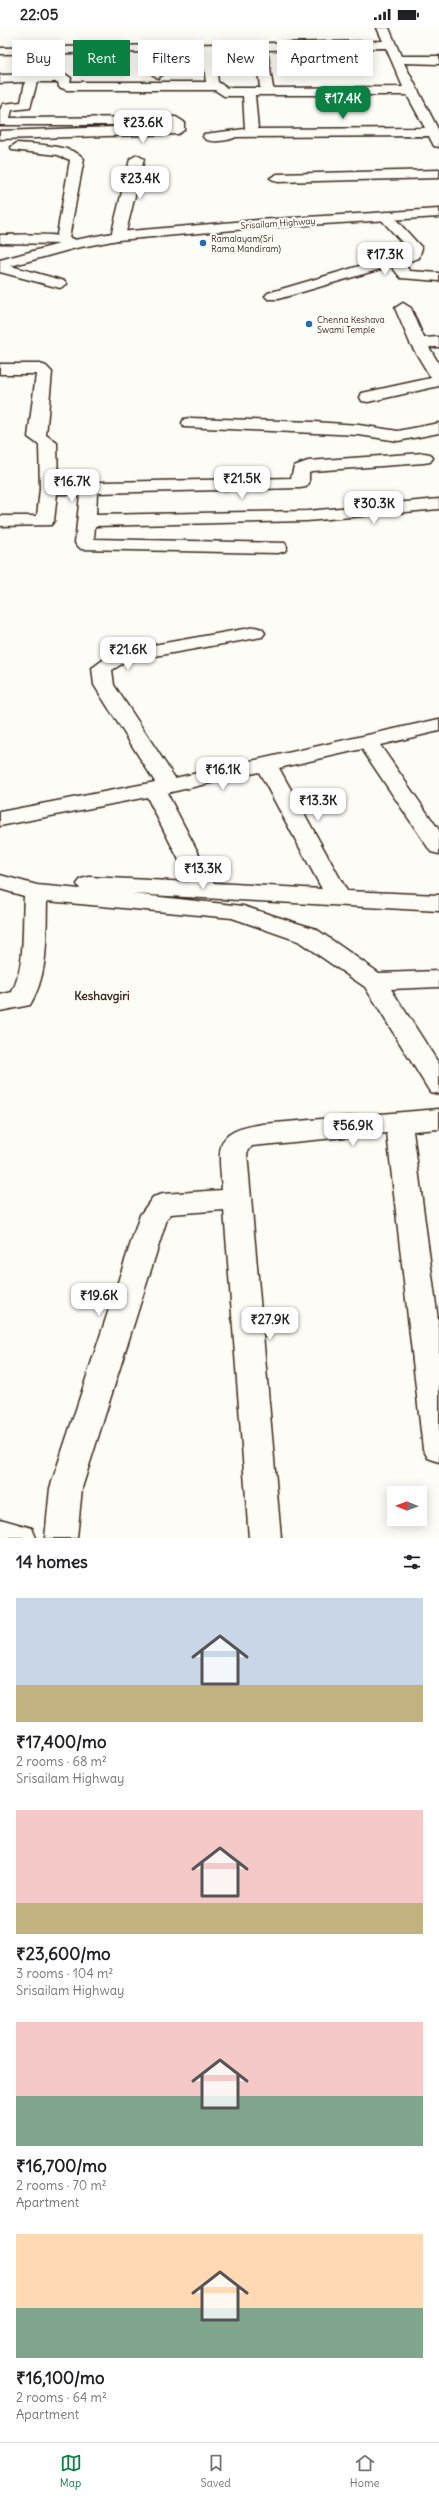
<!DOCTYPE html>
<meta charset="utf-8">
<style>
:root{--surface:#fff;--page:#f6f6f6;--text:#202124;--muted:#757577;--line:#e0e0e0;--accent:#0b8043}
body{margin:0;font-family:Delius,sans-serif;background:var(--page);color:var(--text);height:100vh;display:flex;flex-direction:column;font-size:15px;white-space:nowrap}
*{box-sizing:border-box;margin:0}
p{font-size:13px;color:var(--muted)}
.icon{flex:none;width:22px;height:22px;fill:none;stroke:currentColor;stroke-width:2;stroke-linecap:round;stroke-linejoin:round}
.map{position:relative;height:1510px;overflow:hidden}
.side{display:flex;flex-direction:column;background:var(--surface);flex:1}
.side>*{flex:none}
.top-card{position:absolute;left:12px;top:12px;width:415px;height:36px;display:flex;gap:8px}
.needle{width:26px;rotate:271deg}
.buttons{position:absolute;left:387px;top:1458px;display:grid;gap:8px}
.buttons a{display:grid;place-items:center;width:40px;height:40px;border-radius:0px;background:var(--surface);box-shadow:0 2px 10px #0003;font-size:20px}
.price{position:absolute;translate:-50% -34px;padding:0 9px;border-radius:8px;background:#fff;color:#222;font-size:13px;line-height:26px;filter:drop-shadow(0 1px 2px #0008)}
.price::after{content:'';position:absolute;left:50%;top:24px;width:12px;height:9px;margin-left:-6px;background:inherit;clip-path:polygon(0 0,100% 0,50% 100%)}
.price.current{background:var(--accent);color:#fff}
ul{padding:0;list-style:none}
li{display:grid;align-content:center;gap:8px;height:212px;padding:0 16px}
li span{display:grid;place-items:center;height:124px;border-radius:0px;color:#555}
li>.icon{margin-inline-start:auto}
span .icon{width:72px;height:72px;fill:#fffc;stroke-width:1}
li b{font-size:17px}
h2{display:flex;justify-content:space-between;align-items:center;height:48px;padding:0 16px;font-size:17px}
.pill{padding:0 14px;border-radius:0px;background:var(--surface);box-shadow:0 2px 10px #0003;font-size:14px;line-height:36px}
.pill.current{background:var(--accent);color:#fff}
.status{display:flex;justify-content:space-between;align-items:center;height:28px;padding:0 20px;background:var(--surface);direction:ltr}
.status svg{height:11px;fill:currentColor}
.tabs{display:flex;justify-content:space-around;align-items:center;height:56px;border-top:1px solid var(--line);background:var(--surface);font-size:11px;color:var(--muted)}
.tabs a{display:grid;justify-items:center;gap:2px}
.tabs .current{color:var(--accent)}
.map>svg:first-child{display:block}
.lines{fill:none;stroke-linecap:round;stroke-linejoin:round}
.minor-casing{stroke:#3b2a1e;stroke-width:3}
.secondary-casing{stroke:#3b2a1e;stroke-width:3}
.trunk-casing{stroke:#3b2a1e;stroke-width:3}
.minor{fill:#fdfcf7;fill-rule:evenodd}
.secondary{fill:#fdfcf7;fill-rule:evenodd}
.trunk{fill:#fdfcf7;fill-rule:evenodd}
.poi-dot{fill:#1f6fb2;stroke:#fdfcf7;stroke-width:1.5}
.labels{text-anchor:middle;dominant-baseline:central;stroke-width:4;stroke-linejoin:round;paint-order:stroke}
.far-street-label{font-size:9px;fill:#3b2a1e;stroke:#fdfcf7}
.far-poi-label{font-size:9px;fill:#3b2a1e;stroke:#fdfcf7;text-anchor:start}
.neighbourhood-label{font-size:12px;font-weight:bold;fill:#3b2a1e;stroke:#fdfcf7}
</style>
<div class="status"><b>22:05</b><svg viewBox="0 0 49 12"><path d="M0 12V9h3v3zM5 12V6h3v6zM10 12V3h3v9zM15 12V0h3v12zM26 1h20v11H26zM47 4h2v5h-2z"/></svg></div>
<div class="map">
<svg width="439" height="1510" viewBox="0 0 439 1510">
<rect width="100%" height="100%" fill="#fdfcf7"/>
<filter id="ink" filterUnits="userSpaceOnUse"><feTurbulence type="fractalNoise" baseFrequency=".025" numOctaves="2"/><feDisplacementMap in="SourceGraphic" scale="8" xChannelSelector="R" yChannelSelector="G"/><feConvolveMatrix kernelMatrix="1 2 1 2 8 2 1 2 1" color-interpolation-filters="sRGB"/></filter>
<g filter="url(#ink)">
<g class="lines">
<defs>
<g id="minor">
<path d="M377,0H389L401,28H439V36L404,35L439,103V119L434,118L429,108L236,109C229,113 208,116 203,109L204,106L245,101L243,68H224L215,62H67L59,59L58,54H37L30,80L12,82L10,90L176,89L184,94V102L178,106L0,111V103L172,97H0V82L3,76L21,74L25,54L0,55V47L65,46L71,50L70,54H206L202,23L164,24V46L158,50L152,46V24L0,26V20L383,13ZM386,20L403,59L273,60L267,22ZM256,22L260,60H227L218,54L214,23ZM255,67H407L425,100L258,101Z"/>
<path d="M17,115C33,116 74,117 84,131L68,215H58L56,212L70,132L58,127L12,122L11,119Z"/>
<polygon points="137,127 144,131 125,208 118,212 113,211 111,208 130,131"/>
<polygon points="439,142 439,150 277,154 270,150 277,146"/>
<polygon points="385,184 390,185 422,220 419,230 403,235 410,243 439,245 439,253 401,250 391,238 278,271 268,271 265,268 268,265 407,224 408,221 378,188"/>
<polygon points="0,235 65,253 67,256 60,260 0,244"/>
<polygon points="403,275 411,280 424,310 439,309 439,319 429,319 439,336 439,358 368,374 362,373 360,369 362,365 431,350 410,315 395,280"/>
<polygon points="0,336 40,336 46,338 52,344 46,407 57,415 58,455 291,450 294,438 308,433 424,425 430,426 433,430 430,434 424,435 312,443 309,444 309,455 306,459 300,460 97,465 96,487 307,483 439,471 439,481 307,493 95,498 94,511 285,515 287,519 285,523 278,525 81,521 75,515 80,466 57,466 54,493 51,497 0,498 0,488 37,488 40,461 39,417 28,409 36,346 0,346"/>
<polygon points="190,390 314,394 359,397 398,403 439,395 439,405 398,413 359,407 184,399 182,395 184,391"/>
<path d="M255,599L262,601L265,605L262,609L127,633L112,642L114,657L175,750L439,691V703L380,717L439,802V826L431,824L362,721L279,740L347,863L439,867V883L132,866L243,878L316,901L379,945L439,943V959L391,961L439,1036V1066L430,1064L365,959L298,913L232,890L47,873C46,908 49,946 30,977L0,983V967L12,964C26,936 22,899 24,868L0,861V847L37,857L80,861L77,856L81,851L89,849L190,854L147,769L0,798V784L155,754L94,657L92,640L114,624ZM259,744L322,861L214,855L167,765Z"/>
<path d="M439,1081V1101L413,1103L439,1300V1434L428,1430L423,1421L387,1105L252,1118L247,1125L281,1510H249L224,1182L171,1186L167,1191L82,1460L77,1510H45L50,1460L140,1187L153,1169L163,1166L222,1162C219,1117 212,1104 263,1096Z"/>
<polygon points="0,1491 32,1500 36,1510 0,1510"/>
</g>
<path id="secondary" d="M0,207C16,207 72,203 81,216L74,220L61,216L0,215Z"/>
<polygon id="trunk" points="439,181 439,189 258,200 118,212 76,220 0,241 0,232 74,212 118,204 258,192"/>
</defs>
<use href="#minor" class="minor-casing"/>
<use href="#secondary" class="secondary-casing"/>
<use href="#trunk" class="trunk-casing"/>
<use href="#minor" class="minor"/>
<use href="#secondary" class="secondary"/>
<use href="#trunk" class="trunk"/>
</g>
</g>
<g class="poi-dot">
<circle cx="203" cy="215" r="4"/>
<circle cx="309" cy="296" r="4"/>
</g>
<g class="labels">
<g class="far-street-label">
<text transform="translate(278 195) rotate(-4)">Srisailam Highway</text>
</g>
<g class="far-poi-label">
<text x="211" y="210">Ramalayam(Sri<tspan x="211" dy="10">Rama Mandiram)</tspan></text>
<text x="317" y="291">Chenna Keshava<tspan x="317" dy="10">Swami Temple</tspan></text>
</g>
<g class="neighbourhood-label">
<text x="102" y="967">Keshavgiri</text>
</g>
</g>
</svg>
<div class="buttons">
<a><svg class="needle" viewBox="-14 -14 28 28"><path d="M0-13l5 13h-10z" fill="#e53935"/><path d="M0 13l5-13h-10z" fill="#757577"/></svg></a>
</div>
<b class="price current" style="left:343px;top:92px">₹17.4K</b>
<b class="price" style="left:143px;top:116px">₹23.6K</b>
<b class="price" style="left:140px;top:172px">₹23.4K</b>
<b class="price" style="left:385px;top:248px">₹17.3K</b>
<b class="price" style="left:242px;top:472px">₹21.5K</b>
<b class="price" style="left:72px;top:475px">₹16.7K</b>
<b class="price" style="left:374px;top:497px">₹30.3K</b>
<b class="price" style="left:128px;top:643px">₹21.6K</b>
<b class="price" style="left:223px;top:763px">₹16.1K</b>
<b class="price" style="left:318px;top:794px">₹13.3K</b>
<b class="price" style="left:203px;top:862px">₹13.3K</b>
<b class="price" style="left:353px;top:1119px">₹56.9K</b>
<b class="price" style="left:99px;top:1289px">₹19.6K</b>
<b class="price" style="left:270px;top:1313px">₹27.9K</b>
<div class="top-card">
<a class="pill">Buy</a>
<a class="pill current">Rent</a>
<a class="pill">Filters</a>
<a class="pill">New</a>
<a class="pill">Apartment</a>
</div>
</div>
<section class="side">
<h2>14 homes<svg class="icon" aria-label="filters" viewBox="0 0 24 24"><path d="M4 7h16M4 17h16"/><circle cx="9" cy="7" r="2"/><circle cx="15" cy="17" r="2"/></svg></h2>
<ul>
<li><span style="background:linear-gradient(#c9d6e8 70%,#c2b280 0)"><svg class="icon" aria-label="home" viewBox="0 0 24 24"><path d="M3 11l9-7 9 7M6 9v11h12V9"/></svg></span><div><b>₹17,400/mo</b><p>2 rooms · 68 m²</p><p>Srisailam Highway</p></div></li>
<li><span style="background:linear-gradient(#f6c9c9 75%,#c2b280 0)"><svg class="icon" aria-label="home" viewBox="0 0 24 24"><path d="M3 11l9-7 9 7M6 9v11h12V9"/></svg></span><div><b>₹23,600/mo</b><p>3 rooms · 104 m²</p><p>Srisailam Highway</p></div></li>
<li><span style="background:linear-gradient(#f6c9c9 60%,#7fa58c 0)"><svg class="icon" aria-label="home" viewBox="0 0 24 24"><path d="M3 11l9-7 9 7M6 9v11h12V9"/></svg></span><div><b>₹16,700/mo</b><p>2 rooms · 70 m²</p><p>Apartment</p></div></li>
<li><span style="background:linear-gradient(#ffd9b3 60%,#7fa58c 0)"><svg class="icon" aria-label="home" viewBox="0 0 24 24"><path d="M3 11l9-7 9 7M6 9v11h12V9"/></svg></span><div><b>₹16,100/mo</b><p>2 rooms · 64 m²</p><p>Apartment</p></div></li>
</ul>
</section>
<nav class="tabs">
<a class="current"><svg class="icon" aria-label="map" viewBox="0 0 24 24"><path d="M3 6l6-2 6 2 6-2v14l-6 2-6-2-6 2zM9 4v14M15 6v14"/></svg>Map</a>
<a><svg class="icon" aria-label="saved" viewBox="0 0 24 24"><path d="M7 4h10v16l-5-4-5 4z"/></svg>Saved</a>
<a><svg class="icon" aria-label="home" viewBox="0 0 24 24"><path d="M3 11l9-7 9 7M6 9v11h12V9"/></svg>Home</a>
</nav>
